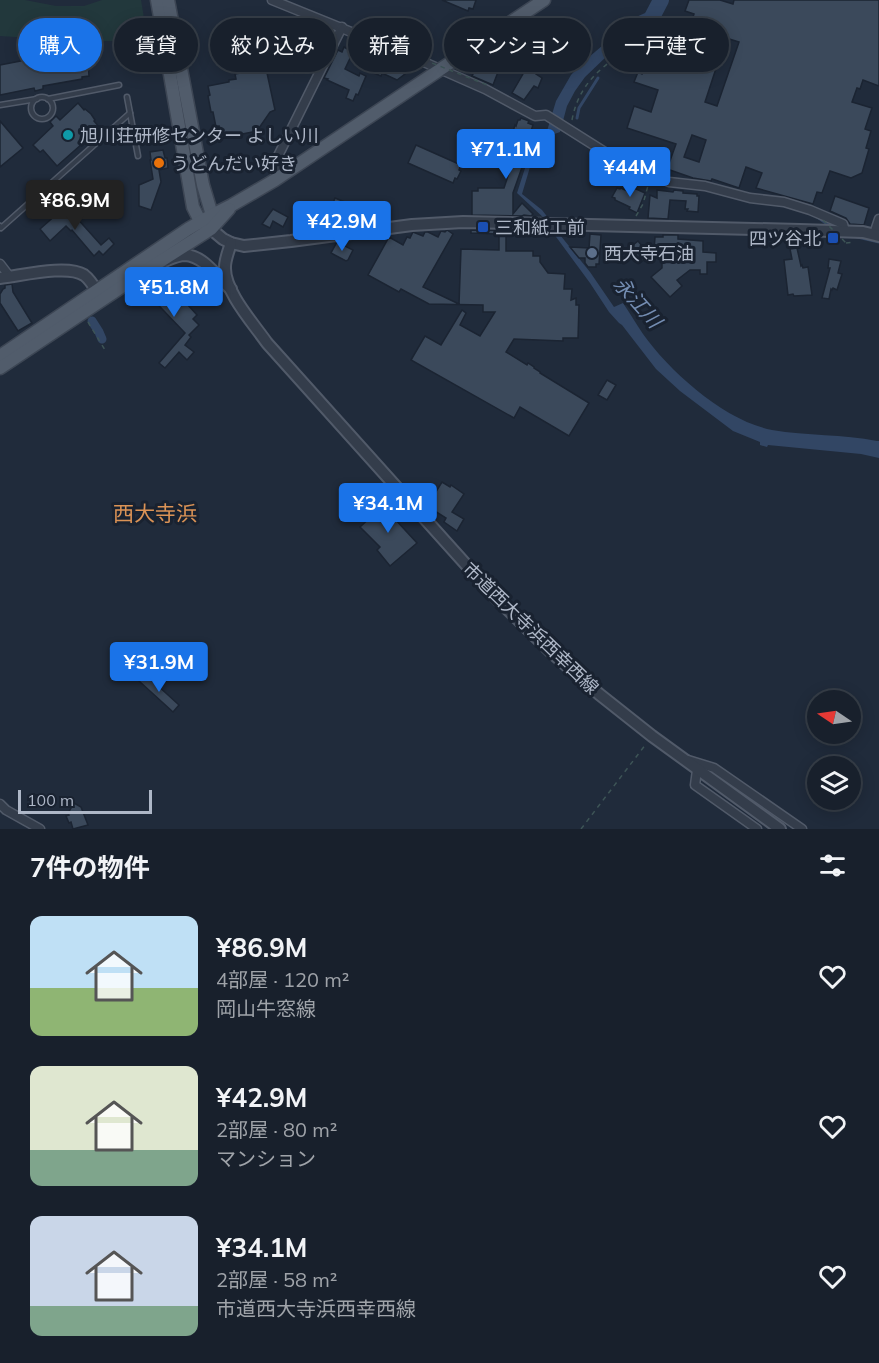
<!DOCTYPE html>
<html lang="ja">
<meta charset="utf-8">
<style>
:root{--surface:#18202c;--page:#252d38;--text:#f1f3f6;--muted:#9fa3a9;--line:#363e48;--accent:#1a73e8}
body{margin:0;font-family:Mulish,"Noto Sans JP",sans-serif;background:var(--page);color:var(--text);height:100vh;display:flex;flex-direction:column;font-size:22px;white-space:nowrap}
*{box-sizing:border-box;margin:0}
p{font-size:20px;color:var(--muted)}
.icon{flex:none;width:33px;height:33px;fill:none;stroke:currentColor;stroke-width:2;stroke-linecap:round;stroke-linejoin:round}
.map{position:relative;height:829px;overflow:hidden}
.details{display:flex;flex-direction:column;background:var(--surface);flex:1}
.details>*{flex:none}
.guide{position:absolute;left:18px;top:18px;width:843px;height:54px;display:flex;gap:12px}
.needle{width:39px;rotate:283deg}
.controls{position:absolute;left:807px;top:690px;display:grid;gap:12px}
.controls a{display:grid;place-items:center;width:54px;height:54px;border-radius:50%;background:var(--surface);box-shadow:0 3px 15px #0003,0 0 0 2px var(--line);font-size:30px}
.scale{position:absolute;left:18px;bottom:15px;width:134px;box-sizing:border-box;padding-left:6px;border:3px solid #aeb7c7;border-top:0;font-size:16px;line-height:21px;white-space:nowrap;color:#aeb7c7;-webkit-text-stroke:4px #192230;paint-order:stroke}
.price{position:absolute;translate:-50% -51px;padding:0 14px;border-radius:6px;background:var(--accent);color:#fff;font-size:20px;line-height:39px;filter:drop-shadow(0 2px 3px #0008)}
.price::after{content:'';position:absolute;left:50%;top:36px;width:18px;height:14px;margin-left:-9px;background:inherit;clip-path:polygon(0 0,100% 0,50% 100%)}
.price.current{background:#222;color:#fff}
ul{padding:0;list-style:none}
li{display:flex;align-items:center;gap:18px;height:150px;padding:0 30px}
li span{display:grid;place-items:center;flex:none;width:168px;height:120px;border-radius:12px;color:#555}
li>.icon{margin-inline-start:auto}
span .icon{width:72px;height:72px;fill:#fffc;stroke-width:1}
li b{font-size:26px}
h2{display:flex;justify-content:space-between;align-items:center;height:72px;padding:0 30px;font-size:26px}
.tag{padding:0 21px;border-radius:27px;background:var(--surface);box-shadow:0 3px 15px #0003,0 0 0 2px var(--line);font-size:21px;line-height:54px}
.tag.current{background:var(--accent);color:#fff}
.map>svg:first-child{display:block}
.green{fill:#22383c}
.water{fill:#324664}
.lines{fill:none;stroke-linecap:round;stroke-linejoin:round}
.stream{stroke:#324664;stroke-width:3}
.canal{stroke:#324664;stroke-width:9}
.river{stroke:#324664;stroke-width:16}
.building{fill:#3b495b;stroke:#1b2432;stroke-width:1.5;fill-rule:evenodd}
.service-casing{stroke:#515a69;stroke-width:7}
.minor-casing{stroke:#515a69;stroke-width:11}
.tertiary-casing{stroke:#515a69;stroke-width:14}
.primary-casing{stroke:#3d4654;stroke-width:15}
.path{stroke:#3d5456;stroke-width:1.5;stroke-dasharray:4.5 4.5;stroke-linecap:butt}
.service{stroke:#343d4b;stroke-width:4}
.minor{stroke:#343d4b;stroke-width:8}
.tertiary{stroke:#343d4b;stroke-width:10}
.primary{stroke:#515c6b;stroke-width:12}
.path-bridge{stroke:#3d5456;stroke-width:1.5;stroke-dasharray:4.5 4.5;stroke-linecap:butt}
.culture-dot{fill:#0f9aa8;stroke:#192230;stroke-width:2}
.food-dot{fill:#e8710a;stroke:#192230;stroke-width:2}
.transit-dot{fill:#1a4fb4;stroke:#192230;stroke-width:2}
.service-dot{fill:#5c6f8a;stroke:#192230;stroke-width:2}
.labels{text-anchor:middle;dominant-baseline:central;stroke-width:6;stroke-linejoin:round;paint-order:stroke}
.poi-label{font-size:18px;fill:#aeb7c7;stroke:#192230;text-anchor:start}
.street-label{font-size:18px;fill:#aeb7c7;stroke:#192230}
.water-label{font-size:20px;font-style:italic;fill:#748db2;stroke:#192230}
.quarter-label{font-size:21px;fill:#db9356;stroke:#192230}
</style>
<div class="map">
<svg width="879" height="829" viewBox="0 0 879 829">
<rect width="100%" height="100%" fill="#202b3b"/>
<polygon class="green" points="0,0 25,0 56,6 84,6 102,0 141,0 148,42 60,40 0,36"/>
<path class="water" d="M659,7L649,26L638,33L607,56L585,77L575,91L567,106L560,132L538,140L522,194L542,210L549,219L556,230L590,272L614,307L623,303C630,313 636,324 643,334C670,372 725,421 772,430C807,436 843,434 877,441H879V458L861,454L768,445L767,447L760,445V442L733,431L680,391L656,369L622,325L619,323L609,312L590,283L551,230L545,219L517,193L536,134H543L547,131L556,101L571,75L582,63L636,17Z"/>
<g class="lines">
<g class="stream">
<polyline points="577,118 579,108 598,78"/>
<polyline points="816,216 830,226"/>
<polyline points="849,235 879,242"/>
</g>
<polyline class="canal" points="92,321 99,332 102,339"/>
<polyline class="river" points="643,25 650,21 661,0"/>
</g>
<g class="building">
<polygon points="442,0 476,0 473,9 469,8 468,11"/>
<path d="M689,0H720L733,4L734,0H879V86L863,80L860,89L857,88L852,102L872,108L865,129L871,131L866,148L869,149L862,173L851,178L830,171L822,193L817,192L813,204L756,188L762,173L746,167L739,188L712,179L711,181L693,178L667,169L676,144L627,128L634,106L651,112L658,90L634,82L638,72L642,74L655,38L673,45L678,29L688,32L694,14L685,11ZM726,38L739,42L717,106L705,102ZM692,135L706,140L699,162L684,157Z"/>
<polygon points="386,24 432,44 427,54 406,44 401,43 400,45 393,42 394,40 381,34"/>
<polygon points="316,31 328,35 324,43 322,42 312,65 306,62 301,73 288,67 292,58 289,57 292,51 296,52 303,35 310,39 312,34 314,35"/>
<polygon points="512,44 534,53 535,52 546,57 536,74 542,78 538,88 534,86 524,100 512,93 527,67 506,59"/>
<polygon points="344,47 353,52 345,69 359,76 360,73 366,76 358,95 356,94 353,101 346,98 349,90 327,80 328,79 324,78 338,50 342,52"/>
<polygon points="77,50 77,51 84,50 88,62 89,76 82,77 82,79 43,86 43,89 35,91 34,88 0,95 0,65"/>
<polygon points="264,59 275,110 270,112 257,131 222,138 219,126 216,127 213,112 211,112 208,96 210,95 208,86 229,82 229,80 236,79 235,74 252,71 250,64 252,64 251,62"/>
<polygon points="373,61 392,69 405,74 397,80 382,73 381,76 369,71"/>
<polygon points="479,63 498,72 493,85 472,76"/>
<polygon points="78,103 84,110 85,109 91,114 95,120 94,121 100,128 57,166 43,150 40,152 33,145 53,126 50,122 56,116 60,120"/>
<polygon points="521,118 529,121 528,123 533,125 523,155 526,156 513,193 513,214 522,203 533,214 531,216 524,215 522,216 472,215 472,191 478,191 478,188 504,188 513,161 505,158 515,125 516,126 518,120 520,120"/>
<polygon points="0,121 23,148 0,167"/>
<polygon points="416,145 461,165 459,170 461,171 457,179 455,178 453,183 408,163"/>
<polygon points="636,149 655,156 651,167 633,159"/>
<polygon points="163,150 165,158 167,158 168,168 159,170 161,182 151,210 139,206 139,185 153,179 150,160 151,160 150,152"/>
<polygon points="617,188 620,189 621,188 631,193 634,188 645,193 637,213 629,209 630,207 615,200 615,198 612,197"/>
<polygon points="657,190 673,192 674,190 683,191 683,193 697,194 697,196 699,196 698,212 687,211 688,209 685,209 686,201 670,200 668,219 648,218 650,195 657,198"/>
<polygon points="835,196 869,208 864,225 850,224 846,218 830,211"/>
<polygon points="335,198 352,205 345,218 330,211"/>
<polygon points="66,206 101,245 109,238 114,244 103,255 99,251 94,256 72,230 71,231 66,226 50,241 40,229"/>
<polygon points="317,207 334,216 328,228 311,220"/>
<polygon points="273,209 288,217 283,227 273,221 270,228 262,224"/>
<polygon points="447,230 453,234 423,287 459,304 461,249 499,250 499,234 471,233 471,230 516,231 516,234 506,234 506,251 533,251 533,256 540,256 540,262 548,273 565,274 564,289 572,289 571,300 576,298 576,305 579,305 578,338 563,338 563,341 514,339 506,352 527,365 528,363 534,367 534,368 540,372 540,373 589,403 569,436 520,407 514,418 411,360 425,336 441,345 462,310 466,313 460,325 480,336 495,312 483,312 483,305 429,304 401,289 399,292 368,275 389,237 403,245 407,237 410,238 413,232 423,236 425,232 428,232 438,237 441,231 445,232"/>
<polygon points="590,234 601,235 599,264 596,264 596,267 588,267 585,263 585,258 579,258 570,247 589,248"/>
<polygon points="663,235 678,235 678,239 703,241 703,252 716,253 716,262 707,262 707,274 700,274 700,270 690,270 677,280 682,286 670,297 651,277 662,268 662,252 654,251 655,237 663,237"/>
<polygon points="638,241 646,251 640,251 646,258 640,263 629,250 627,250"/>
<polygon points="337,242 353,250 348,260 346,261 331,253"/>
<polygon points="797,248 801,266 802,265 803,268 808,267 812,295 794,296 793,294 788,295 784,260 792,259 790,249"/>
<polygon points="829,259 841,261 838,273 842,274 837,290 833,288 832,290 831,289 829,299 822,298 830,268 828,268"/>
<polygon points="154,277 174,297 177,293 197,315 193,319 199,325 189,335 191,337 185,345 194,352 187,360 179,352 165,368 159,363 185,333 143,289"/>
<polygon points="12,284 13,292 32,323 18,331 0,303 0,294 3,289 5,288 5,285"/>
<polygon points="607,380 616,385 607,400 598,395"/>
<polygon points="442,482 450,487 451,485 464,494 452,512 464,519 457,531 444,522 446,518 427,506"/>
<polygon points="383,502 396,517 395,519 417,543 390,566 377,550 380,547 360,527 374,514 372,512"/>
<polygon points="145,674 179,705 173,712 139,681"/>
<polygon points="74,803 81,807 88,825 73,829 71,822 69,823 66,816 69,815 68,813"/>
</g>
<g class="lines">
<defs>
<g id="service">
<polyline points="127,97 138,156"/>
<circle cx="42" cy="108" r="11"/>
<polyline points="48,99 119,85"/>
<polyline points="0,105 37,99"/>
<polyline points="0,226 1,228 130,113"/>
</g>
<g id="minor">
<polyline points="272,0 408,55 485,89 535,116 546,115 611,156 669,182 705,186 750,198 784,202 810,210 843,224 845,231"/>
<polyline points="275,180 277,158 342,27"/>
<polyline points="874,234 879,219"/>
<polyline points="0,264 10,277"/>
<polyline points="688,760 714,768 802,829"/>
<polyline points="697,770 695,785 757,829"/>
<polyline points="0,804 6,810 40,829"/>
</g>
<g id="tertiary">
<polyline points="205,229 211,229 223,239 231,243 244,246 291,241 412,225 463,222 800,230 863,232 879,236"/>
<path d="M231,243C229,250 225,259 225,267C224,291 253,323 267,343L496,598L551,652L599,694L652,736L780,829"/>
<path d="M167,260C172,258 180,255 185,255C205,256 217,278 231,289"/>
<path d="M0,278C20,276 67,264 84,275C92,281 96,290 101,298"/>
</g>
<g id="primary">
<polyline points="157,0 193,207 200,221 205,225"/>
<polyline points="168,0 203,185 212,215 211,222"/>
<polyline points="0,356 188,229 212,215 232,205 275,180 544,0"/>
<polyline points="0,368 153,266 211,229 229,209"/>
</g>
</defs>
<use href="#service" class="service-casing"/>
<use href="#minor" class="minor-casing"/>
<use href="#tertiary" class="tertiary-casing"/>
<use href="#primary" class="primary-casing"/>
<g class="path">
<path d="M572,120C580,77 610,62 642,39"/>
<polyline points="636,216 643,204 649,182"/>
<polyline points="846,243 855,242"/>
<polyline points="88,322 105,350"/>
<polyline points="581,829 646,744"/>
</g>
<use href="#service" class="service"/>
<use href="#minor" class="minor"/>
<use href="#tertiary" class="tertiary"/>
<use href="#primary" class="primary"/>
<g class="path-bridge">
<polyline points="400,47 432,63 487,85"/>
<polyline points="823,220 846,243"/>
</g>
</g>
<circle class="culture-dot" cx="68" cy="135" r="6"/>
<circle class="food-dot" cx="159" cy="163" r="6"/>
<g class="transit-dot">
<rect x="477" y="221" width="12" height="12" rx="3"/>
<rect x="827" y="232" width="12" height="12" rx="3"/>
</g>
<circle class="service-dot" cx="592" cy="253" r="6"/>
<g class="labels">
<g class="poi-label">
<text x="80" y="135">旭川荘研修センター よしい川</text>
<text x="171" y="163">うどんだい好き</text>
<text x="495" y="227">三和紙工前</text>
<text x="821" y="238" text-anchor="end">四ツ谷北</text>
<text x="604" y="253">西大寺石油</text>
</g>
<g class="street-label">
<text transform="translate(531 628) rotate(44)">市道西大寺浜西幸西線</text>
</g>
<g class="water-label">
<text transform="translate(638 302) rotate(48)">永江川</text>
</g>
<g class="quarter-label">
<text x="155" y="513">西大寺浜</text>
</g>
</g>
</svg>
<div class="controls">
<a><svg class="needle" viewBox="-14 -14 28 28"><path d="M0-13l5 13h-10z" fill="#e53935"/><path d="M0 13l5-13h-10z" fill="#9fa3a9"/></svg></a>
<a><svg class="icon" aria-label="layers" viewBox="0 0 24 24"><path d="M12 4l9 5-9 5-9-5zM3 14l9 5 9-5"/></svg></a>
</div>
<div class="scale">100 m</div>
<b class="price" style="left:506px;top:180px">¥71.1M</b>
<b class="price" style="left:630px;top:198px">¥44M</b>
<b class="price current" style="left:75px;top:231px">¥86.9M</b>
<b class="price" style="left:342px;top:252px">¥42.9M</b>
<b class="price" style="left:174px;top:318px">¥51.8M</b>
<b class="price" style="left:388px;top:534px">¥34.1M</b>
<b class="price" style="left:159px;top:693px">¥31.9M</b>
<div class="guide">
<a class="tag current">購入</a>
<a class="tag">賃貸</a>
<a class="tag">絞り込み</a>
<a class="tag">新着</a>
<a class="tag">マンション</a>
<a class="tag">一戸建て</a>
</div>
</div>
<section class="details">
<h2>7件の物件<svg class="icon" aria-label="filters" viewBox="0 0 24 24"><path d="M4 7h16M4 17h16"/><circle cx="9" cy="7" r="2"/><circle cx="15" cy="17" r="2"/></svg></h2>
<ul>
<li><span style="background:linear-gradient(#bfe0f5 60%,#8fb573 0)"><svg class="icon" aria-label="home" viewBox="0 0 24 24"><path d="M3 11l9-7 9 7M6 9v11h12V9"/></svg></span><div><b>¥86.9M</b><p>4部屋 · 120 m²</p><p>岡山牛窓線</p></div><svg class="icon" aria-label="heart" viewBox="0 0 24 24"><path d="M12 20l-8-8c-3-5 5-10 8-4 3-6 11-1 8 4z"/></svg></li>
<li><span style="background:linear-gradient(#dfe7d0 70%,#7fa58c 0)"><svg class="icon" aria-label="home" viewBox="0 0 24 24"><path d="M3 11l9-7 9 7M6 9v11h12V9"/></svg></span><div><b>¥42.9M</b><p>2部屋 · 80 m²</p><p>マンション</p></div><svg class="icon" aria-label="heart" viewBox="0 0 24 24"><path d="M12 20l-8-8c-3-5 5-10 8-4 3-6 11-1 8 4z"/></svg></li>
<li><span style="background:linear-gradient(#c9d6e8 75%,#7fa58c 0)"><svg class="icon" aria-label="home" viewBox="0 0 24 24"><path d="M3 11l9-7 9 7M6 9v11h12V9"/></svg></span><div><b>¥34.1M</b><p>2部屋 · 58 m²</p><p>市道西大寺浜西幸西線</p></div><svg class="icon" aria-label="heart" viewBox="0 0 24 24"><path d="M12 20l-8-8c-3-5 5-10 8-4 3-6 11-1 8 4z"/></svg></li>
</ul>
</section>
